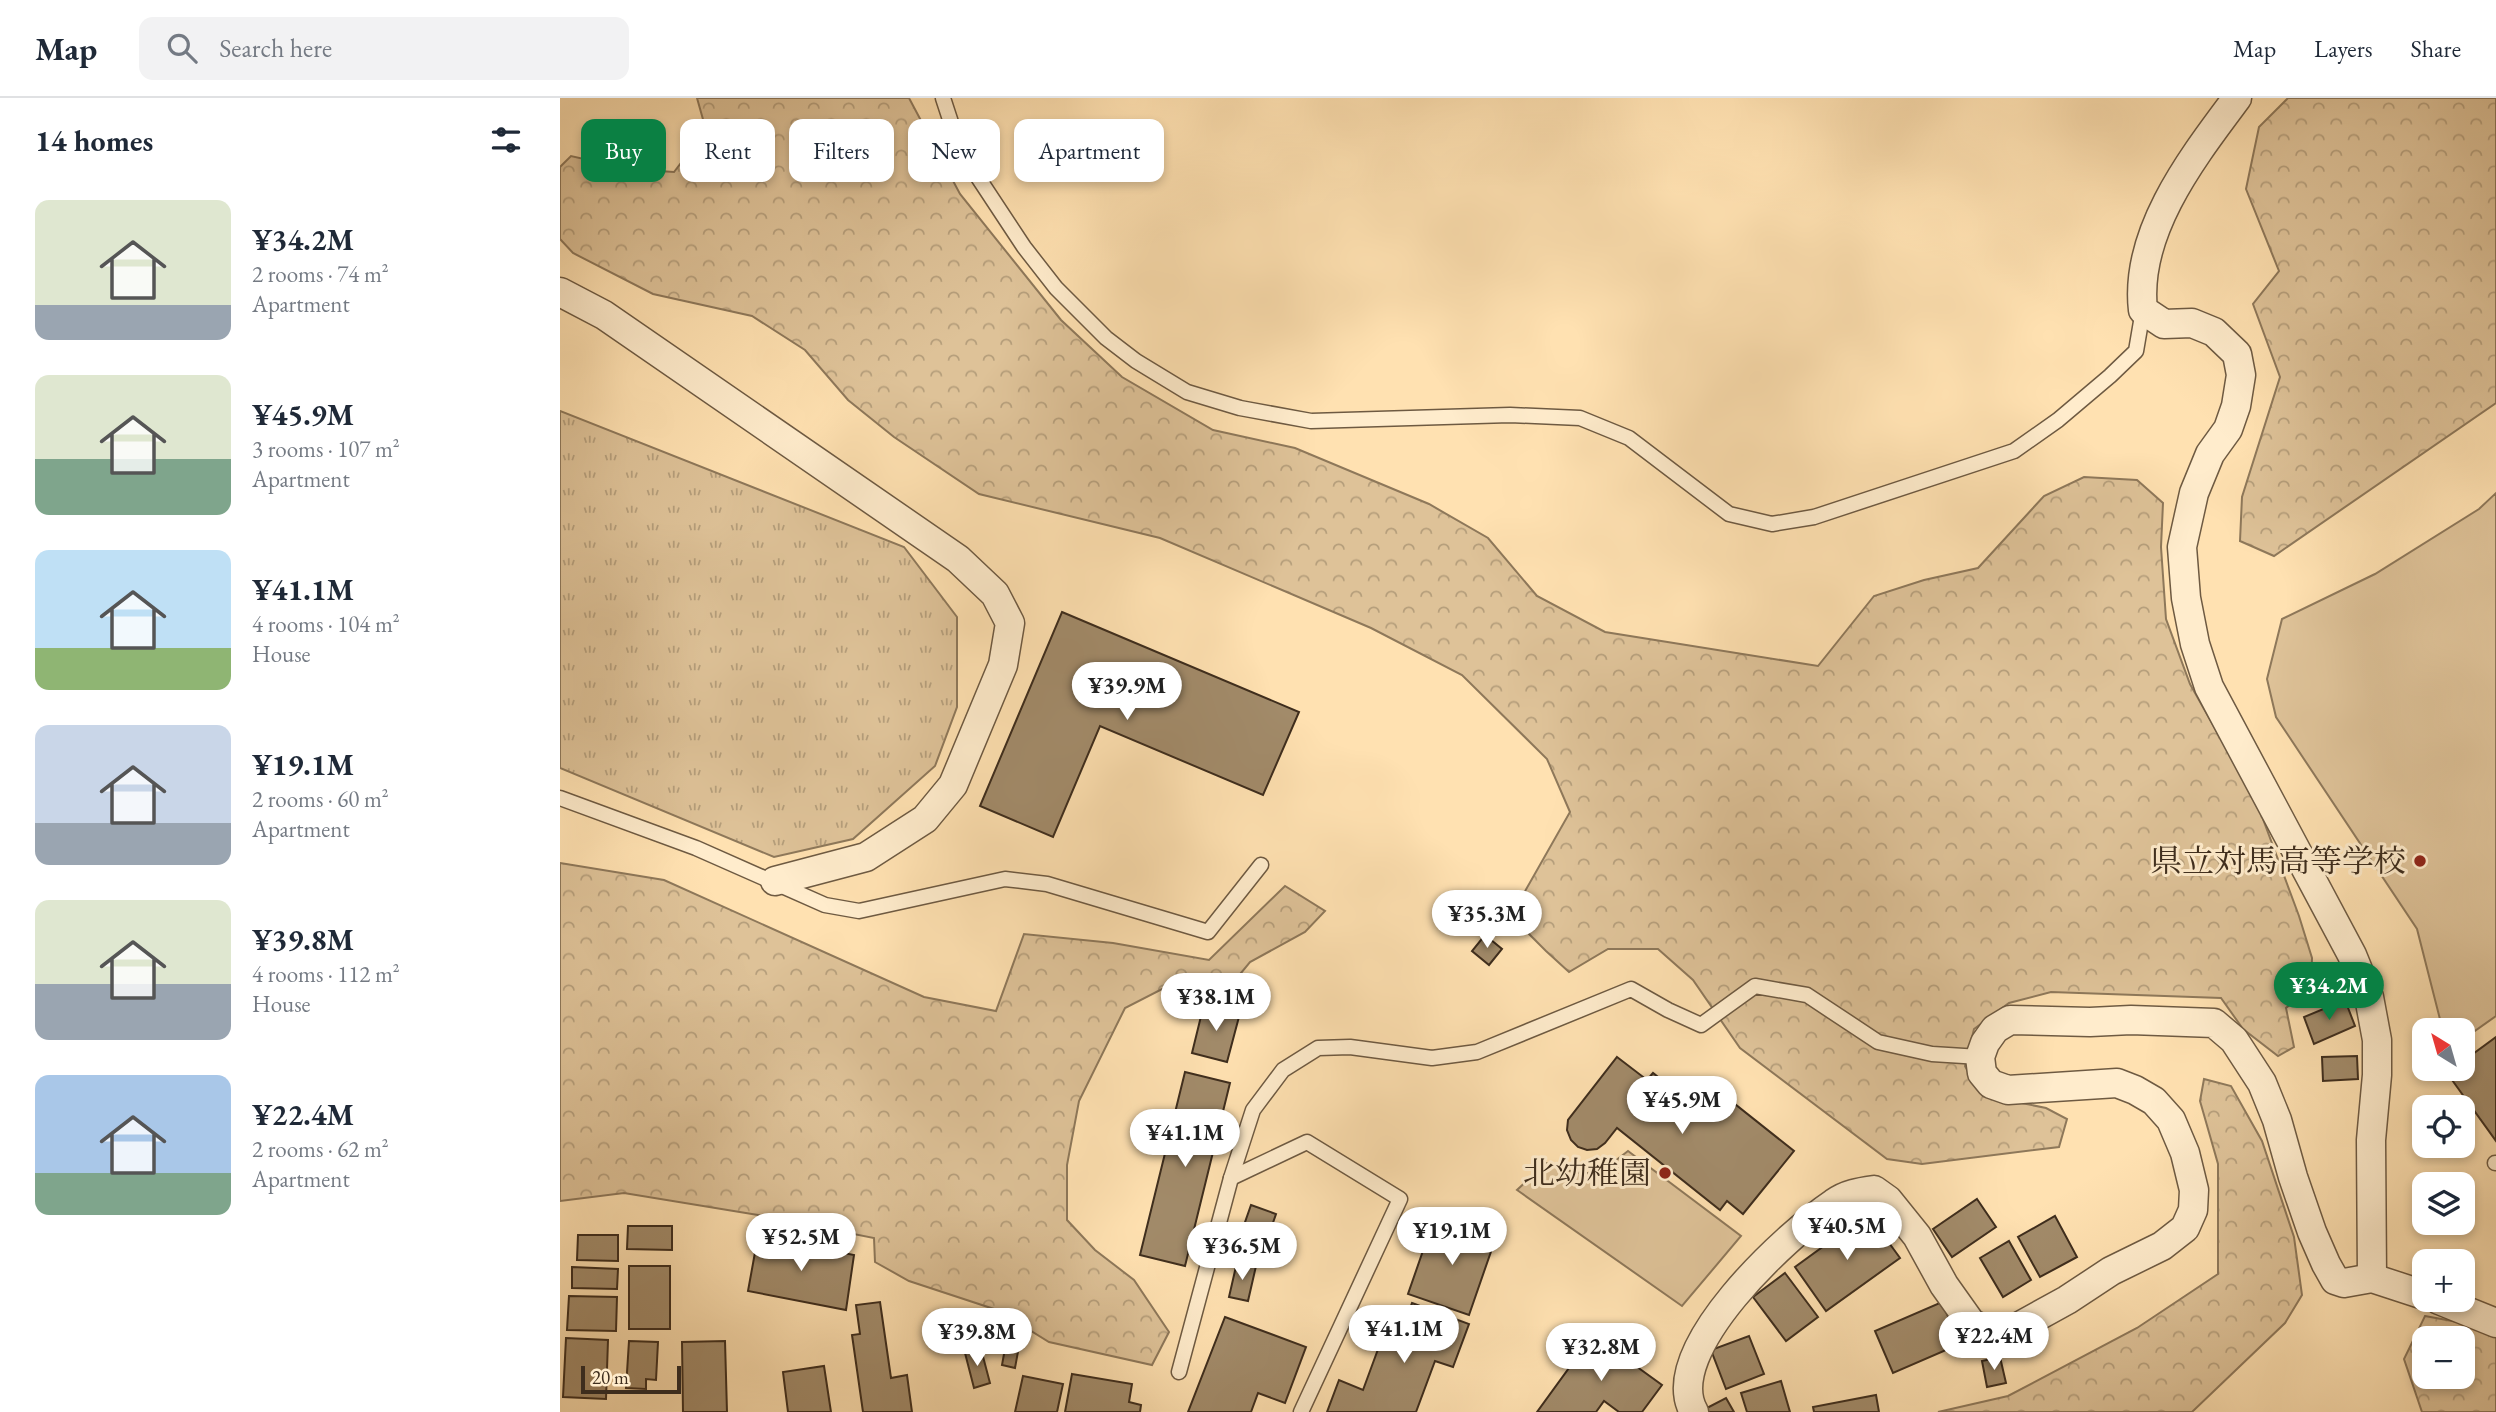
<!DOCTYPE html>
<meta charset="utf-8">
<style>
:root{--surface:#fff;--page:#f2f2f3;--text:#1f2937;--muted:#747a83;--line:#e0e1e3;--accent:#0b8043}
body{margin:0;font-family:"EB Garamond","Noto Serif JP",serif;background:var(--page);color:var(--text);height:100vh;display:flex;flex-direction:column;font-size:26px;white-space:nowrap}
*{box-sizing:border-box;margin:0}
p{font-size:23px;color:var(--muted)}
.icon{flex:none;width:38px;height:38px;fill:none;stroke:currentColor;stroke-width:2;stroke-linecap:round;stroke-linejoin:round}
.map{position:relative;flex:1;overflow:hidden}
.drawer{display:flex;flex-direction:column;background:var(--surface);width:560px}
.drawer>*{flex:none}
.hud{position:absolute;left:21px;top:21px;width:665px;height:63px;display:flex;gap:14px}
.needle{width:46px;rotate:323deg}
.controls{position:absolute;left:1852px;top:920px;display:grid;gap:14px}
.controls a{display:grid;place-items:center;width:63px;height:63px;border-radius:14px;background:var(--surface);box-shadow:0 4px 10px #0003;font-size:35px}
.scale{position:absolute;left:21px;bottom:18px;width:100px;box-sizing:border-box;padding-left:7px;border:4px solid #3e2d1d;border-top:0;font-size:19px;line-height:24px;white-space:nowrap;color:#3e2d1d;-webkit-text-stroke:5px #ffeccc;paint-order:stroke}
.price{position:absolute;translate:-50% -60px;padding:0 16px;border-radius:24px;background:#fff;color:#222;font-size:23px;line-height:46px;filter:drop-shadow(0 2px 4px #0008)}
.price::after{content:'';position:absolute;left:50%;top:42px;width:21px;height:16px;margin-left:-10px;background:inherit;clip-path:polygon(0 0,100% 0,50% 100%)}
.price.active{background:var(--accent);color:#fff}
ul{padding:0;list-style:none}
li{display:flex;align-items:center;gap:21px;height:175px;padding:0 35px}
li span{display:grid;place-items:center;flex:none;width:196px;height:140px;border-radius:14px;color:#555}
li>.icon{margin-inline-start:auto}
span .icon{width:84px;height:84px;fill:#fffc;stroke-width:1}
li b{font-size:30px}
h2{display:flex;justify-content:space-between;align-items:center;height:84px;padding:0 35px;font-size:30px}
.chip{padding:0 24px;border-radius:14px;background:var(--surface);box-shadow:0 4px 10px #0003;font-size:24px;line-height:63px}
.chip.active{background:var(--accent);color:#fff}
header{display:flex;align-items:center;gap:42px;box-sizing:border-box;height:98px;padding:0 35px;background:var(--surface);border-bottom:2px solid var(--line)}
header strong{font-size:33px}
nav{display:flex;gap:38px;margin-inline-start:auto;font-size:24px}
.search{width:490px;height:63px;background:var(--page);display:flex;align-items:center;gap:18px;box-sizing:border-box;padding:0 24px;border-radius:14px;color:var(--muted);font-size:26px}
main{display:flex;flex:1;min-height:0}
.map>svg:first-child{display:block}
.grass{fill:url(#grass-tufts);stroke:#8e785a;stroke-width:2}
.forest{fill:url(#forest-crowns);stroke:#8e785a;stroke-width:2;fill-rule:evenodd}
.garden{fill:#dec298;stroke:#8e785a;stroke-width:2}
.building{fill:#a28b6a;stroke:#3e2d1d;stroke-width:2}
.lines{fill:none;stroke-linecap:round;stroke-linejoin:round}
.lane-casing{stroke:#6e5a42;stroke-width:17}
.street-casing{stroke:#6e5a42;stroke-width:31}
.lane{stroke:#ffeccc;stroke-width:14}
.street{stroke:#ffeccc;stroke-width:28}
.poi-dot{fill:#8f2418;stroke:#ffeccc;stroke-width:2.5}
.labels{text-anchor:middle;dominant-baseline:central;stroke-width:6;stroke-linejoin:round;paint-order:stroke}
.poi-label{font-size:32px;fill:#3e2d1d;stroke:#ffeccc;text-anchor:end}
</style>
<header>
<strong>Map</strong>
<div class="search"><svg class="icon" aria-label="search" viewBox="0 0 24 24"><circle cx="10" cy="10" r="6"/><path d="M15 15l6 6"/></svg>Search here</div>
<nav><a>Map</a><a>Layers</a><a>Share</a></nav>
</header>
<main>
<section class="drawer">
<h2>14 homes<svg class="icon" aria-label="filters" viewBox="0 0 24 24"><path d="M4 7h16M4 17h16"/><circle cx="9" cy="7" r="2"/><circle cx="15" cy="17" r="2"/></svg></h2>
<ul>
<li><span style="background:linear-gradient(#dfe7d0 75%,#9aa5b1 0)"><svg class="icon" aria-label="home" viewBox="0 0 24 24"><path d="M3 11l9-7 9 7M6 9v11h12V9"/></svg></span><div><b>¥34.2M</b><p>2 rooms · 74 m²</p><p>Apartment</p></div></li>
<li><span style="background:linear-gradient(#dfe7d0 60%,#7fa58c 0)"><svg class="icon" aria-label="home" viewBox="0 0 24 24"><path d="M3 11l9-7 9 7M6 9v11h12V9"/></svg></span><div><b>¥45.9M</b><p>3 rooms · 107 m²</p><p>Apartment</p></div></li>
<li><span style="background:linear-gradient(#bfe0f5 70%,#8fb573 0)"><svg class="icon" aria-label="home" viewBox="0 0 24 24"><path d="M3 11l9-7 9 7M6 9v11h12V9"/></svg></span><div><b>¥41.1M</b><p>4 rooms · 104 m²</p><p>House</p></div></li>
<li><span style="background:linear-gradient(#c9d6e8 70%,#9aa5b1 0)"><svg class="icon" aria-label="home" viewBox="0 0 24 24"><path d="M3 11l9-7 9 7M6 9v11h12V9"/></svg></span><div><b>¥19.1M</b><p>2 rooms · 60 m²</p><p>Apartment</p></div></li>
<li><span style="background:linear-gradient(#dfe7d0 60%,#9aa5b1 0)"><svg class="icon" aria-label="home" viewBox="0 0 24 24"><path d="M3 11l9-7 9 7M6 9v11h12V9"/></svg></span><div><b>¥39.8M</b><p>4 rooms · 112 m²</p><p>House</p></div></li>
<li><span style="background:linear-gradient(#a9c7e8 70%,#7fa58c 0)"><svg class="icon" aria-label="home" viewBox="0 0 24 24"><path d="M3 11l9-7 9 7M6 9v11h12V9"/></svg></span><div><b>¥22.4M</b><p>2 rooms · 62 m²</p><p>Apartment</p></div></li>
</ul>
</section>
<div class="map">
<svg width="1936" height="1314" viewBox="0 0 1936 1314">
<defs>
<pattern id="grass-tufts" width="24" height="20" patternUnits="userSpaceOnUse" patternTransform="scale(1.75)"><rect width="24" height="20" fill="#dec298"/><path d="M3 7l-1-3M5 7V3M7 7l1-3M15 17l-1-3M17 17v-4M19 17l1-3" fill="none" stroke="#b59e7b"/></pattern>
<pattern id="forest-crowns" width="20" height="18" patternUnits="userSpaceOnUse" patternTransform="scale(1.75)"><rect width="20" height="18" fill="#dec298"/><path d="M2 6a3 3 0 1 1 6 0M12 15a3 3 0 1 1 6 0" fill="none" stroke="#b59e7b"/></pattern>
</defs>
<rect width="100%" height="100%" fill="#ffe1b1"/>
<filter id="stains"><feTurbulence type="fractalNoise" baseFrequency=".00286" numOctaves="4"/><feColorMatrix values="0 0 0 0 .2 0 0 0 0 .09 0 0 0 0 .02 0 0 0 .5 -.17"/></filter>
<radialGradient id="worn" r=".72"><stop offset=".6" stop-color="#630" stop-opacity="0"/><stop offset="1" stop-color="#630" stop-opacity=".3"/></radialGradient>
<polygon class="grass" points="0,313 344,449 397,519 397,609 375,668 293,741 214,759 0,670"/>
<g class="forest">
<polygon points="137,0 349,0 400,96 501,222 562,279 653,332 735,350 869,406 928,440 977,498 1045,534 1258,568 1314,498 1364,482 1418,470 1484,398 1524,379 1577,382 1603,405 1601,449 1606,521 1630,586 1697,705 1739,818 1752,860 1751,890 1726,910 1734,949 1718,958 1683,931 1661,900 1491,894 1449,905 1414,931 1405,968 1417,990 1447,1002 1486,1010 1507,1021 1499,1049 1362,1066 1327,1061 1180,950 1133,882 1098,851 1048,851 1009,874 986,853 951,818 1010,714 987,661 902,577 811,530 600,440 419,396 334,339 288,302 245,252 192,218 93,196 13,155 0,141 0,69 11,58 68,71 114,74 146,32"/>
<polygon points="1728,0 1936,0 1936,305 1714,458 1680,443 1682,399 1720,279 1693,206 1719,173 1686,91 1699,29"/>
<polygon points="0,765 104,782 364,899 436,913 464,836 553,845 649,862 725,788 765,813 745,834 690,864 672,886 606,889 565,910 519,1003 507,1067 507,1122 535,1152 574,1182 609,1234 592,1267 489,1244 437,1212 349,1183 315,1164 314,1140 198,1117 64,1095 0,1103"/>
<polygon points="1644,981 1671,988 1702,1043 1734,1139 1742,1197 1725,1225 1632,1314 1378,1314 1448,1298 1577,1230 1658,1176 1658,1066 1640,1003"/>
<path d="M1865,1218L1903,1225L1936,1239V1314H1862L1844,1261ZM1864,1241H1902V1279H1864Z"/>
</g>
<g class="garden">
<polygon points="1936,395 1936,918 1902,942 1902,933 1883,933 1857,831 1716,619 1707,581 1722,521 1815,476 1919,411"/>
<path d="M1068,1053L1181,1138L1122,1208L957,1092L986,1065C1027,1080 1034,1080 1068,1053Z"/>
</g>
<g class="building">
<polygon points="502,514 739,614 703,697 540,628 493,739 420,708"/>
<polygon points="925,837 942,851 929,867 912,853"/>
<polygon points="1785,902 1795,928 1754,946 1744,919"/>
<polygon points="644,906 680,915 667,964 632,955"/>
<polygon points="1936,939 1936,1043 1887,975 1892,971 1902,971 1902,964"/>
<polygon points="1797,958 1798,981 1763,983 1762,959"/>
<polygon points="1057,959 1087,982 1093,975 1149,1020 1166,999 1234,1053 1183,1116 1167,1103 1160,1112 1057,1030 1045,1045 1037,1051 1027,1052 1018,1049 1011,1042 1007,1032 1008,1022"/>
<polygon points="625,974 670,985 625,1168 580,1157"/>
<polygon points="1417,1101 1436,1129 1392,1159 1373,1131"/>
<polygon points="691,1107 716,1116 701,1159 676,1150"/>
<polygon points="1308,1116 1340,1160 1266,1213 1235,1169"/>
<polygon points="1495,1118 1517,1159 1480,1179 1458,1139"/>
<polygon points="874,1121 935,1142 909,1217 848,1196"/>
<polygon points="68,1128 112,1128 112,1152 67,1151"/>
<polygon points="18,1137 58,1137 58,1163 17,1162"/>
<polygon points="198,1138 294,1157 286,1212 188,1193"/>
<polygon points="1449,1143 1471,1182 1443,1199 1420,1160"/>
<polygon points="677,1164 696,1168 688,1203 669,1199"/>
<rect x="69" y="1168" width="41" height="63"/>
<polygon points="12,1169 58,1171 57,1191 12,1190"/>
<polygon points="1225,1175 1258,1219 1226,1243 1193,1199"/>
<polygon points="9,1198 57,1199 56,1233 7,1232"/>
<polygon points="320,1204 331,1280 347,1277 352,1314 303,1314 292,1237 300,1236 296,1207"/>
<polygon points="1382,1204 1400,1246 1333,1275 1315,1233"/>
<polygon points="852,1205 909,1226 893,1269 875,1263 856,1314 767,1314 779,1282 803,1292 824,1235 839,1240"/>
<polygon points="665,1219 746,1249 725,1305 698,1295 691,1314 628,1314"/>
<polygon points="1033,1237 1102,1287 1082,1314 1059,1314 1044,1303 1036,1314 977,1314"/>
<polygon points="1189,1238 1204,1276 1166,1291 1151,1252"/>
<polygon points="6,1240 48,1242 46,1301 3,1299"/>
<polygon points="69,1243 98,1244 96,1282 86,1281 86,1291 66,1290"/>
<polygon points="165,1243 167,1314 123,1314 122,1244"/>
<polygon points="446,1245 459,1248 455,1270 442,1267"/>
<polygon points="421,1251 430,1285 414,1290 405,1255"/>
<polygon points="1440,1259 1446,1285 1427,1289 1422,1263"/>
<polygon points="264,1268 271,1314 228,1314 223,1274"/>
<polygon points="512,1276 572,1286 569,1304 581,1307 580,1314 505,1314"/>
<polygon points="463,1278 503,1286 497,1314 455,1314"/>
<polygon points="1221,1283 1230,1314 1187,1314 1181,1295"/>
<polygon points="1316,1297 1319,1314 1254,1314 1253,1309"/>
<polygon points="1166,1300 1174,1314 1144,1314 1143,1312"/>
</g>
<g class="lines">
<defs>
<g id="lane">
<polyline points="383,0 400,52 464,149 496,190 546,240 576,263 627,294 680,310 751,323 950,317 1020,320 1069,340 1169,416 1212,426 1254,419 1454,353 1498,322 1550,278 1576,253 1583,212"/>
<polyline points="0,700 136,750 265,807 299,813 445,781 487,786 648,834 701,767"/>
<polyline points="1935,1065 1936,1065"/>
<polyline points="671,1080 747,1044 840,1101 741,1314"/>
<polyline points="619,1274 671,1080 693,1012 723,972 758,950 790,949 872,960 917,954 1071,891 1108,912 1141,927 1195,888 1247,897 1318,944 1372,956 1420,959"/>
</g>
<g id="street">
<path d="M1677,0C1633,59 1574,134 1583,212L1604,226L1632,225L1654,234L1677,256L1681,277L1676,308L1668,331L1650,356L1634,395L1622,449L1626,500L1635,546L1649,589L1792,857L1809,899L1817,942V977L1811,1042L1812,1180"/>
<polyline points="0,194 44,217 398,461 435,496 450,525 443,567 393,687 365,721 306,759 215,783"/>
<polyline points="1879,1202 1936,1225"/>
<path d="M1134,1314C1099,1253 1228,1136 1274,1105C1286,1096 1300,1094 1314,1092L1328,1102L1357,1138L1384,1187L1411,1225L1433,1236L1449,1234L1507,1202L1551,1173L1602,1148L1625,1130L1633,1112L1634,1092L1625,1055L1611,1022L1594,1003L1575,992L1557,985L1448,992L1431,986L1422,975L1420,959L1425,945L1435,931L1450,922L1530,924L1571,922L1654,925L1674,942L1702,985L1717,1022L1733,1079L1752,1134L1766,1166L1775,1182L1784,1185L1812,1180L1864,1197"/>
</g>
</defs>
<use href="#lane" class="lane-casing"/>
<use href="#street" class="street-casing"/>
<use href="#lane" class="lane"/>
<use href="#street" class="street"/>
</g>
<g class="poi-dot">
<circle cx="1860" cy="763" r="7"/>
<circle cx="1105" cy="1075" r="7"/>
</g>
<g class="labels">
<g class="poi-label">
<text x="1846" y="763">県立対馬高等学校</text>
<text x="1091" y="1075">北幼稚園</text>
</g>
</g>
<rect width="100%" height="100%" filter="url(#stains)"/>
<rect width="100%" height="100%" fill="url(#worn)"/>
</svg>
<div class="controls">
<a><svg class="needle" viewBox="-14 -14 28 28"><path d="M0-13l5 13h-10z" fill="#e53935"/><path d="M0 13l5-13h-10z" fill="#747a83"/></svg></a>
<a><svg class="icon" aria-label="locate" viewBox="0 0 24 24"><circle cx="12" cy="12" r="6"/><path d="M12 2v4M12 18v4M2 12h4M18 12h4"/></svg></a>
<a><svg class="icon" aria-label="layers" viewBox="0 0 24 24"><path d="M12 4l9 5-9 5-9-5zM3 14l9 5 9-5"/></svg></a>
<a>+</a>
<a>−</a>
</div>
<div class="scale">20 m</div>
<b class="price" style="left:567px;top:624px">¥39.9M</b>
<b class="price" style="left:927px;top:852px">¥35.3M</b>
<b class="price active" style="left:1769px;top:924px">¥34.2M</b>
<b class="price" style="left:656px;top:935px">¥38.1M</b>
<b class="price" style="left:1122px;top:1038px">¥45.9M</b>
<b class="price" style="left:625px;top:1071px">¥41.1M</b>
<b class="price" style="left:1287px;top:1164px">¥40.5M</b>
<b class="price" style="left:892px;top:1169px">¥19.1M</b>
<b class="price" style="left:241px;top:1175px">¥52.5M</b>
<b class="price" style="left:682px;top:1184px">¥36.5M</b>
<b class="price" style="left:844px;top:1267px">¥41.1M</b>
<b class="price" style="left:417px;top:1270px">¥39.8M</b>
<b class="price" style="left:1434px;top:1274px">¥22.4M</b>
<b class="price" style="left:1041px;top:1285px">¥32.8M</b>
<div class="hud">
<a class="chip active">Buy</a>
<a class="chip">Rent</a>
<a class="chip">Filters</a>
<a class="chip">New</a>
<a class="chip">Apartment</a>
</div>
</div>
</main>
